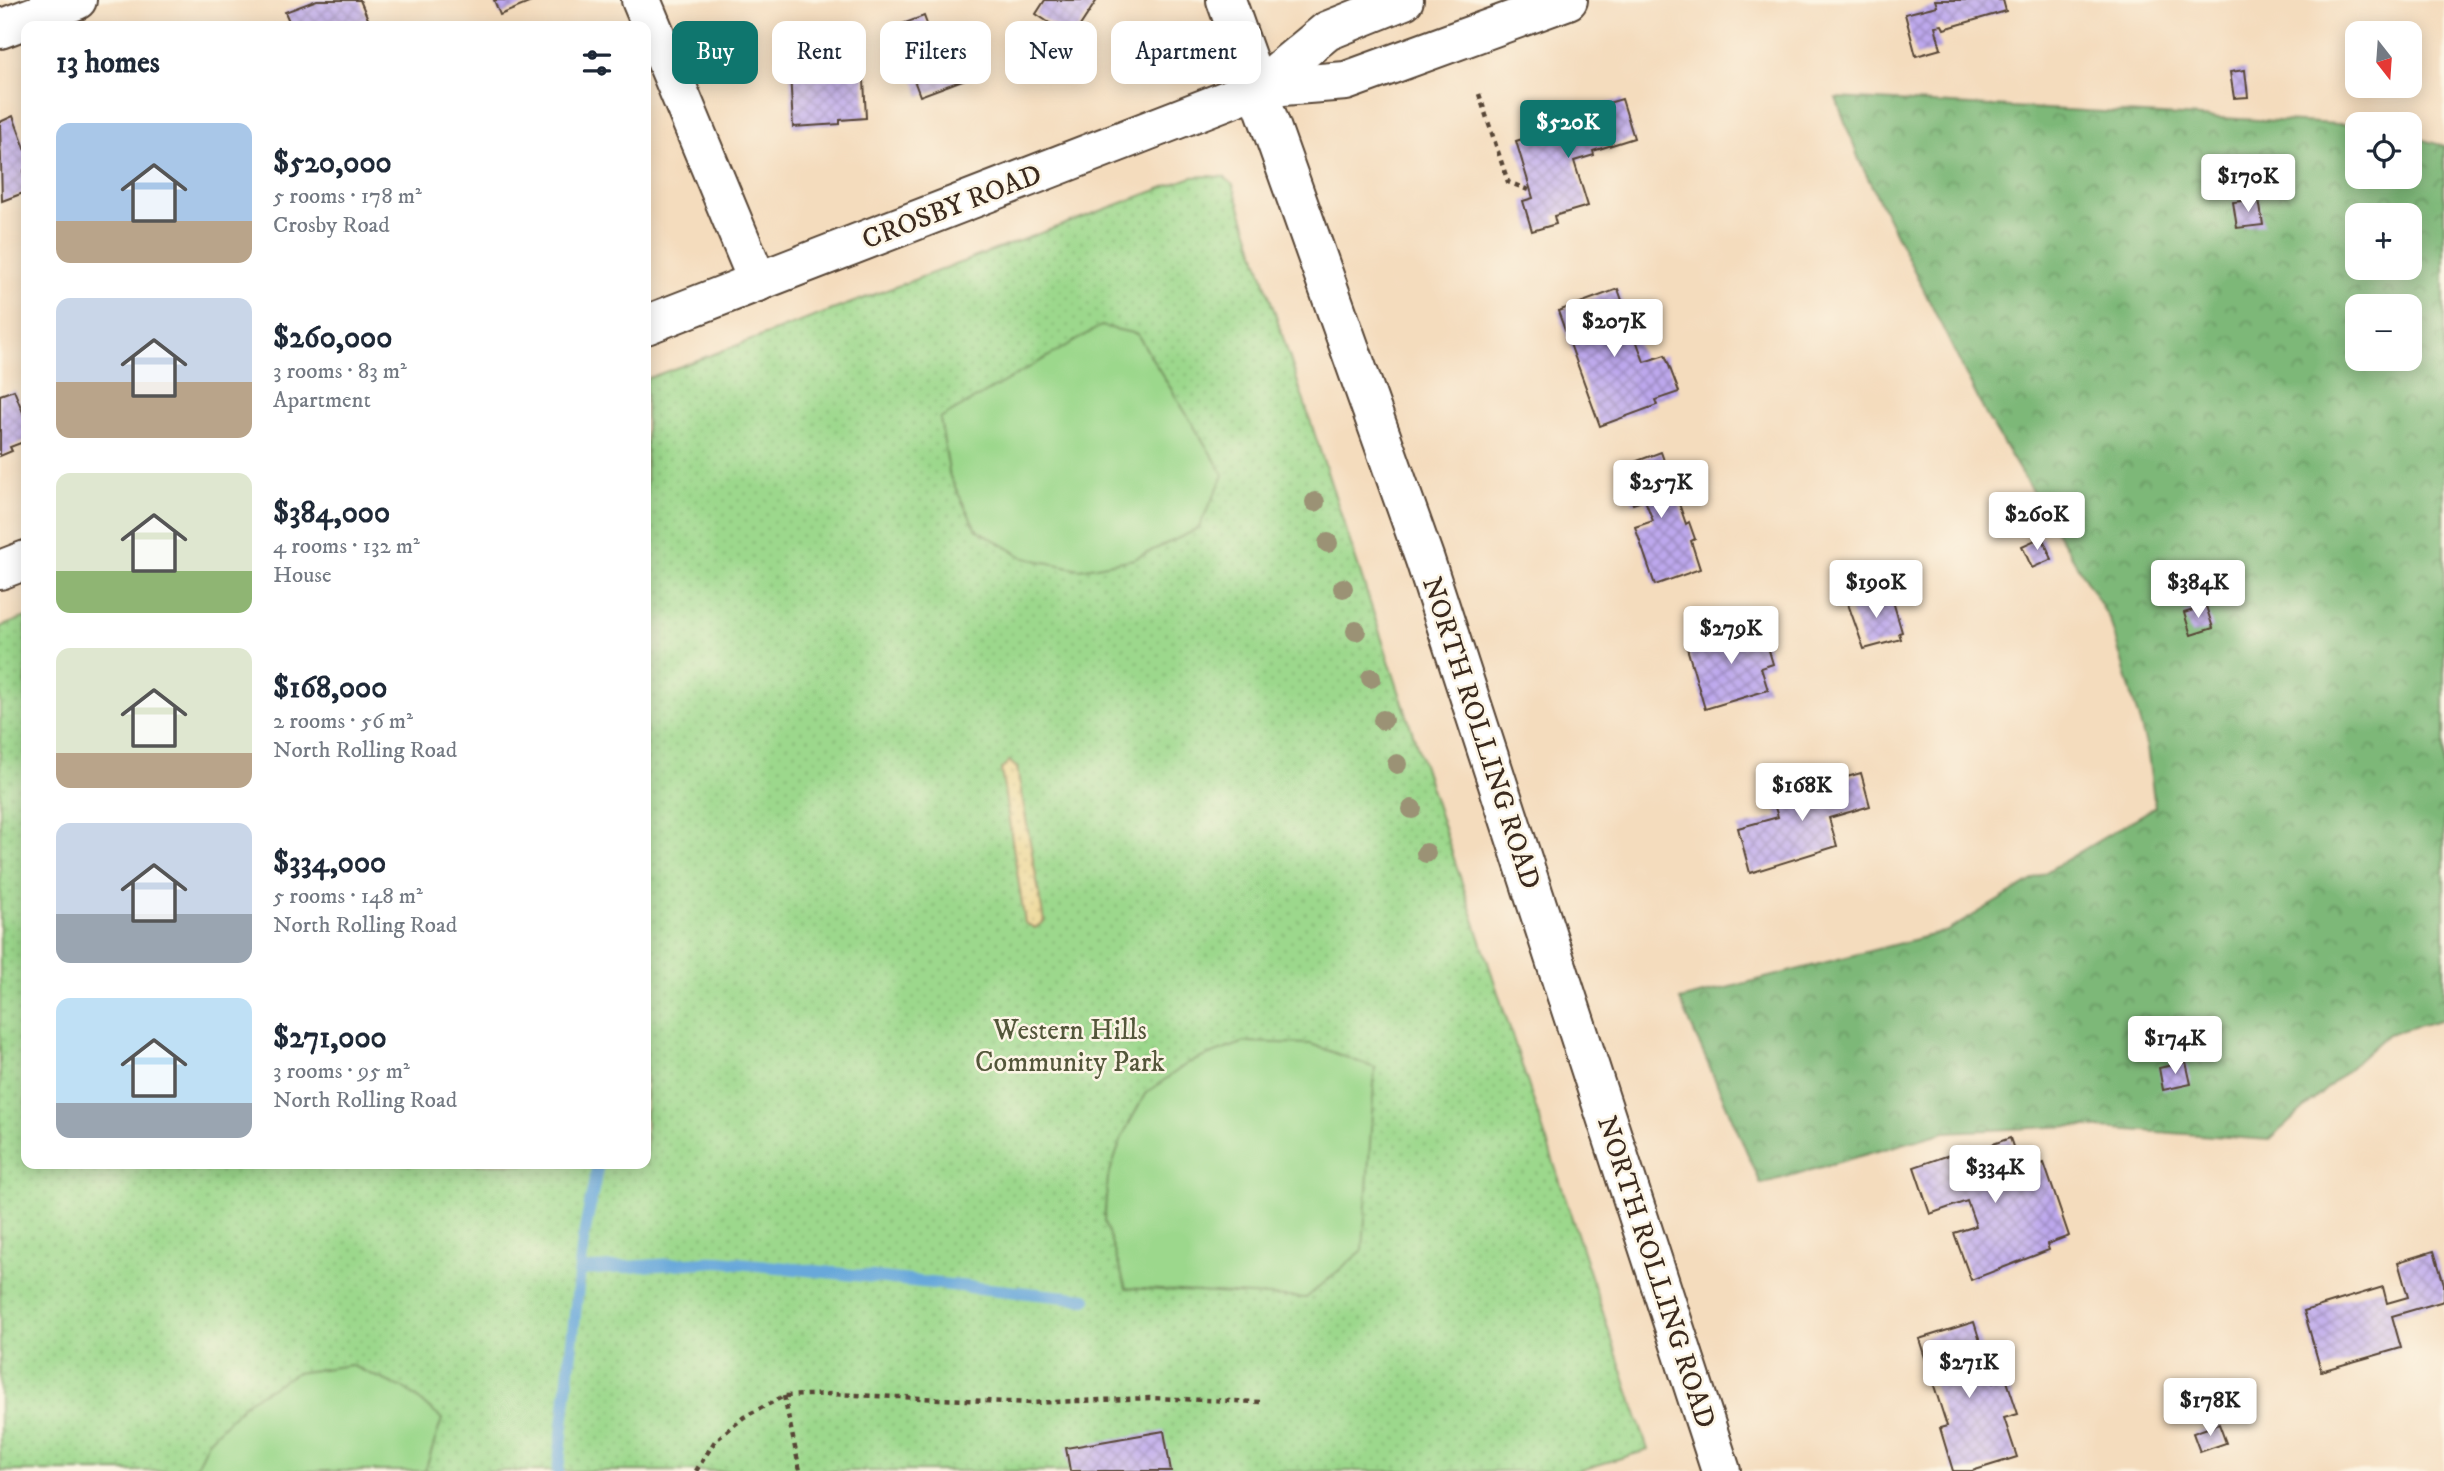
<!DOCTYPE html>
<meta charset="utf-8">
<style>
:root{--surface:#fff;--page:#f2f2f3;--text:#1f2937;--muted:#747a83;--accent:#0f766e}
body{margin:0;font-family:"IM FELL DW Pica",serif;background:var(--page);color:var(--text);height:100vh;display:flex;flex-direction:column;font-size:26px;white-space:nowrap}
*{box-sizing:border-box;margin:0}
p{font-size:23px;color:var(--muted)}
.icon{flex:none;width:38px;height:38px;fill:none;stroke:currentColor;stroke-width:2;stroke-linecap:round;stroke-linejoin:round}
.map{position:relative;flex:1;overflow:hidden}
.details{position:absolute;left:21px;top:21px;width:630px;height:1148px;display:flex;flex-direction:column;background:var(--surface);border-radius:14px;box-shadow:0 4px 18px #0003}
.details>*{flex:none}
.hud{position:absolute;left:672px;top:21px;width:665px;height:63px;display:flex;gap:14px}
.needle{width:46px;rotate:163deg}
.fabs{position:absolute;left:2345px;top:21px;display:grid;gap:14px}
.fabs a{display:grid;place-items:center;width:77px;height:77px;border-radius:14px;background:var(--surface);box-shadow:0 4px 18px #0003;font-size:35px}
.price{position:absolute;translate:-50% -60px;padding:0 16px;border-radius:7px;background:#fff;color:#222;font-size:23px;line-height:46px;filter:drop-shadow(0 2px 4px #0008)}
.price::after{content:'';position:absolute;left:50%;top:42px;width:21px;height:16px;margin-left:-10px;background:inherit;clip-path:polygon(0 0,100% 0,50% 100%)}
.price.selected{background:var(--accent);color:#fff}
ul{padding:0;list-style:none}
li{display:flex;align-items:center;gap:21px;height:175px;padding:0 35px}
li span{display:grid;place-items:center;flex:none;width:196px;height:140px;border-radius:14px;color:#555}
li>.icon{margin-inline-start:auto}
span .icon{width:84px;height:84px;fill:#fffc;stroke-width:1}
li b{font-size:30px}
h2{display:flex;justify-content:space-between;align-items:center;height:84px;padding:0 35px;font-size:30px}
.chip{padding:0 24px;border-radius:14px;background:var(--surface);box-shadow:0 4px 18px #0003;font-size:24px;line-height:63px}
.chip.selected{background:var(--accent);color:#fff}
.map>svg:first-child{display:block}
.green{fill:url(#green-dots);stroke:#6c8155;stroke-width:2}
.forest{fill:url(#forest-crowns);stroke:#5c714b;stroke-width:2;fill-rule:evenodd}
.sand{fill:url(#sand-dots);stroke:#94825e;stroke-width:2}
.pitch{fill:#9cd88c;stroke:#6c8155;stroke-width:2}
.lines{fill:none;stroke-linecap:round;stroke-linejoin:round}
.stream{stroke:#67a8da;stroke-width:12}
.building{fill:url(#building-cross-hatch)}
.minor-casing{stroke:#574536;stroke-width:42}
.tertiary-casing{stroke:#574536;stroke-width:42}
.secondary-casing{stroke:#574536;stroke-width:42}
.primary-casing{stroke:#574536;stroke-width:42}
.path{stroke:#574536;stroke-width:4.5;stroke-dasharray:5 5;stroke-linecap:butt}
.minor{stroke:#fff;stroke-width:38}
.tertiary{stroke:#fff;stroke-width:38}
.secondary{stroke:#fff;stroke-width:38}
.primary{stroke:#fff;stroke-width:38}
.tree{fill:#9b9275}
.labels{text-anchor:middle;dominant-baseline:central;stroke-width:5;stroke-linejoin:round;paint-order:stroke}
.street-label{font-size:28px;fill:#3b2a1e;stroke:#fcf5e5}
.park-label{font-size:28px;fill:#53563a;stroke:#fcf5e5}
</style>
<div class="map">
<svg width="2444" height="1471" viewBox="0 0 2444 1471">
<defs>
<pattern id="green-dots" width="8" height="8" patternUnits="userSpaceOnUse" patternTransform="scale(1.75)"><rect width="8" height="8" fill="#9cd88c"/><path d="M2 2h.1M6 6h.1" fill="none" stroke="#87ba78" stroke-width="1.8" stroke-linecap="round"/></pattern>
<pattern id="forest-crowns" width="20" height="18" patternUnits="userSpaceOnUse" patternTransform="scale(1.75)"><rect width="20" height="18" fill="#7db878"/><path d="M2 6a3 3 0 1 1 6 0M12 15a3 3 0 1 1 6 0" fill="none" stroke="#689662"/></pattern>
<pattern id="sand-dots" width="8" height="8" patternUnits="userSpaceOnUse" patternTransform="scale(1.75)"><rect width="8" height="8" fill="#eeda9e"/><path d="M2 2h.1M6 6h.1" fill="none" stroke="#cdbb88" stroke-width="1.8" stroke-linecap="round"/></pattern>
<pattern id="building-cross-hatch" width="8" height="8" patternUnits="userSpaceOnUse" patternTransform="scale(1.75)"><rect width="8" height="8" fill="#bda8ed"/><path d="M0 0l8 8M0 8l8-8" fill="none" stroke="#9b89bf"/></pattern>
</defs>
<rect width="100%" height="100%" fill="#fcf5e5"/>
<filter id="ink" filterUnits="userSpaceOnUse"><feTurbulence type="fractalNoise" baseFrequency=".0143" numOctaves="2"/><feDisplacementMap in="SourceGraphic" scale="14" xChannelSelector="R" yChannelSelector="G"/><feConvolveMatrix kernelMatrix="1 2 1 2 8 2 1 2 1" color-interpolation-filters="sRGB"/></filter>
<filter id="wash" filterUnits="userSpaceOnUse"><feTurbulence type="fractalNoise" baseFrequency=".00686" numOctaves="4" result="noise"/><feDisplacementMap in="SourceGraphic" scale="28" xChannelSelector="R" yChannelSelector="G"/><feGaussianBlur stdDeviation="1.57" result="paint"/><feColorMatrix in="noise" values="0 0 0 0 0 0 0 0 0 0 0 0 0 0 0 0 0 1.4 0 .05"/><feComposite in="paint" operator="in"/></filter>
<g filter="url(#wash)">
<rect width="100%" height="100%" fill="#f4dcbd"/>
<polygon class="green" points="1208,176 1224,177 1233,185 1648,1450 1577,1471 0,1471 0,627 26,617 26,1164 646,1164 646,379 1192,177"/>
<path class="forest" d="M1836,98L2357,125V177H2410V136L2444,146V1019L2388,1034L2269,1140L2073,1126L1945,1132L1761,1184L1680,1000L1947,931L2155,807L2147,748L2110,620L1986,415L1860,162ZM2357,215H2410V268H2357ZM2357,306H2410V359H2357Z"/>
<polygon class="sand" points="1009,761 1017,768 1044,921 1035,928 1025,923 1001,770"/>
<g class="pitch">
<polygon points="1101,326 1137,334 1224,475 1198,529 1134,559 1080,569 1025,558 976,529 950,477 940,419"/>
<polygon points="1245,1042 1311,1044 1375,1068 1363,1250 1306,1298 1126,1288 1104,1220 1108,1178 1122,1137 1145,1094 1188,1063"/>
<polygon points="350,1365 407,1390 442,1419 425,1471 194,1471 208,1441 248,1401 296,1373"/>
</g>
<g class="lines">
<g class="stream">
<polyline points="580,1270 719,1261 1086,1299"/>
<polyline points="558,1471 583,1241 598,1164"/>
</g>
</g>
<g id="blocks">
<g class="building">
<polygon points="317,0 360,0 371,26 291,26 285,12"/>
<polygon points="494,0 536,0 500,15"/>
<polygon points="1045,0 1097,0 1072,38 1036,14"/>
<polygon points="1935,0 2003,0 2006,11 1944,29 1942,25 1935,26 1941,49 1916,56 1905,14 1937,6"/>
<polygon points="924,16 934,43 963,32 979,74 920,96 894,27"/>
<polygon points="863,61 866,118 840,120 840,124 793,127 790,72 840,69 840,62"/>
<polygon points="2245,70 2248,97 2234,98 2230,72"/>
<polygon points="1622,99 1634,138 1593,151 1594,155 1574,161 1588,206 1554,216 1556,224 1532,231 1523,201 1533,198 1516,141 1577,122 1574,113"/>
<polygon points="13,116 26,151 26,169 24,170 26,192 2,201 0,122"/>
<polygon points="2259,199 2263,225 2237,228 2233,202"/>
<polygon points="1618,289 1644,362 1665,355 1679,392 1655,400 1657,405 1600,426 1558,311"/>
<polygon points="14,390 26,420 26,441 10,447 12,451 0,456 0,395"/>
<polygon points="1661,452 1686,524 1689,522 1695,539 1691,541 1700,569 1655,585 1635,527 1653,521 1645,500 1633,504 1621,467"/>
<polygon points="2042,537 2052,559 2032,568 2022,546"/>
<polygon points="1890,591 1902,632 1899,633 1901,639 1864,649 1848,604"/>
<polygon points="2206,606 2213,628 2191,635 2184,613"/>
<polygon points="1752,620 1755,629 1762,627 1773,664 1761,668 1768,690 1705,709 1687,648 1744,631 1742,622"/>
<polygon points="1861,773 1870,806 1829,818 1837,846 1750,873 1738,828 1778,817 1772,798"/>
<polygon points="2186,1062 2191,1084 2163,1090 2159,1068"/>
<polygon points="2010,1138 2021,1170 2044,1163 2069,1236 2047,1244 2049,1250 1971,1280 1954,1233 1976,1226 1967,1201 1930,1214 1914,1167 1958,1152 1959,1156"/>
<polygon points="2434,1251 2444,1284 2444,1301 2392,1316 2401,1348 2321,1371 2304,1311 2383,1287 2387,1303 2408,1297 2398,1262"/>
<polygon points="1974,1322 1993,1383 2006,1378 2018,1414 2004,1418 2017,1457 1972,1471 1953,1471 1940,1428 1947,1426 1919,1339"/>
<polygon points="2219,1424 2226,1443 2200,1452 2193,1433"/>
<polygon points="1164,1431 1171,1471 1070,1471 1066,1448"/>
</g>
</g>
</g>
<g filter="url(#ink)">
<use href="#blocks" fill-opacity="0" stroke="#574536" stroke-width="2"/>
<g class="lines">
<defs>
<g id="minor">
<polyline points="641,0 758,282"/>
<polyline points="0,29 77,0"/>
</g>
<g id="tertiary">
<polyline points="1258,88 1346,81 1568,0"/>
<polyline points="1258,88 1327,31 1404,0"/>
</g>
<g id="secondary">
<polyline points="646,325 1258,88"/>
<polyline points="0,570 26,560"/>
</g>
<polyline id="primary" points="1226,0 1425,560 1721,1471"/>
</defs>
<use href="#minor" class="minor-casing"/>
<use href="#tertiary" class="tertiary-casing"/>
<use href="#secondary" class="secondary-casing"/>
<use href="#primary" class="primary-casing"/>
<g class="path">
<polyline points="1479,94 1508,182 1531,191"/>
<polyline points="784,1396 800,1471"/>
<polyline points="696,1471 715,1441 744,1417 784,1396 832,1394 1030,1403 1150,1398 1260,1402"/>
</g>
<use href="#minor" class="minor"/>
<use href="#tertiary" class="tertiary"/>
<use href="#secondary" class="secondary"/>
<use href="#primary" class="primary"/>
</g>
<g class="tree">
<circle cx="1315" cy="502" r="10"/>
<circle cx="1328" cy="543" r="10"/>
<circle cx="1343" cy="588" r="10"/>
<circle cx="1356" cy="631" r="10"/>
<circle cx="1371" cy="678" r="10"/>
<circle cx="1383" cy="720" r="10"/>
<circle cx="1397" cy="764" r="10"/>
<circle cx="1412" cy="809" r="10"/>
<circle cx="1426" cy="853" r="10"/>
</g>
</g>
<g class="labels">
<g class="street-label">
<text transform="translate(952 207) rotate(-21)">CROSBY ROAD</text>
<text transform="translate(1481 733) rotate(72)">NORTH ROLLING ROAD</text>
<text transform="translate(1656 1272) rotate(72)">NORTH ROLLING ROAD</text>
</g>
<g class="park-label">
<text x="1070" y="1030">Western Hills<tspan x="1070" dy="32">Community Park</tspan></text>
</g>
</g>
</svg>
<div class="fabs">
<a><svg class="needle" viewBox="-14 -14 28 28"><path d="M0-13l5 13h-10z" fill="#e53935"/><path d="M0 13l5-13h-10z" fill="#747a83"/></svg></a>
<a><svg class="icon" aria-label="locate" viewBox="0 0 24 24"><circle cx="12" cy="12" r="6"/><path d="M12 2v4M12 18v4M2 12h4M18 12h4"/></svg></a>
<a>+</a>
<a>−</a>
</div>
<b class="price selected" style="left:1568px;top:160px">$520K</b>
<b class="price" style="left:2248px;top:214px">$170K</b>
<b class="price" style="left:1614px;top:359px">$207K</b>
<b class="price" style="left:1661px;top:520px">$257K</b>
<b class="price" style="left:2037px;top:552px">$260K</b>
<b class="price" style="left:1876px;top:620px">$190K</b>
<b class="price" style="left:2198px;top:620px">$384K</b>
<b class="price" style="left:1731px;top:666px">$279K</b>
<b class="price" style="left:1802px;top:823px">$168K</b>
<b class="price" style="left:2175px;top:1076px">$174K</b>
<b class="price" style="left:1995px;top:1205px">$334K</b>
<b class="price" style="left:1969px;top:1400px">$271K</b>
<b class="price" style="left:2210px;top:1438px">$178K</b>
<div class="hud">
<a class="chip selected">Buy</a>
<a class="chip">Rent</a>
<a class="chip">Filters</a>
<a class="chip">New</a>
<a class="chip">Apartment</a>
</div>
<section class="details">
<h2>13 homes<svg class="icon" aria-label="filters" viewBox="0 0 24 24"><path d="M4 7h16M4 17h16"/><circle cx="9" cy="7" r="2"/><circle cx="15" cy="17" r="2"/></svg></h2>
<ul>
<li><span style="background:linear-gradient(#a9c7e8 70%,#b9a48a 0)"><svg class="icon" aria-label="home" viewBox="0 0 24 24"><path d="M3 11l9-7 9 7M6 9v11h12V9"/></svg></span><div><b>$520,000</b><p>5 rooms · 178 m²</p><p>Crosby Road</p></div></li>
<li><span style="background:linear-gradient(#c9d6e8 60%,#b9a48a 0)"><svg class="icon" aria-label="home" viewBox="0 0 24 24"><path d="M3 11l9-7 9 7M6 9v11h12V9"/></svg></span><div><b>$260,000</b><p>3 rooms · 83 m²</p><p>Apartment</p></div></li>
<li><span style="background:linear-gradient(#dfe7d0 70%,#8fb573 0)"><svg class="icon" aria-label="home" viewBox="0 0 24 24"><path d="M3 11l9-7 9 7M6 9v11h12V9"/></svg></span><div><b>$384,000</b><p>4 rooms · 132 m²</p><p>House</p></div></li>
<li><span style="background:linear-gradient(#dfe7d0 75%,#b9a48a 0)"><svg class="icon" aria-label="home" viewBox="0 0 24 24"><path d="M3 11l9-7 9 7M6 9v11h12V9"/></svg></span><div><b>$168,000</b><p>2 rooms · 56 m²</p><p>North Rolling Road</p></div></li>
<li><span style="background:linear-gradient(#c9d6e8 65%,#9aa5b1 0)"><svg class="icon" aria-label="home" viewBox="0 0 24 24"><path d="M3 11l9-7 9 7M6 9v11h12V9"/></svg></span><div><b>$334,000</b><p>5 rooms · 148 m²</p><p>North Rolling Road</p></div></li>
<li><span style="background:linear-gradient(#bfe0f5 75%,#9aa5b1 0)"><svg class="icon" aria-label="home" viewBox="0 0 24 24"><path d="M3 11l9-7 9 7M6 9v11h12V9"/></svg></span><div><b>$271,000</b><p>3 rooms · 95 m²</p><p>North Rolling Road</p></div></li>
</ul>
</section>
</div>
